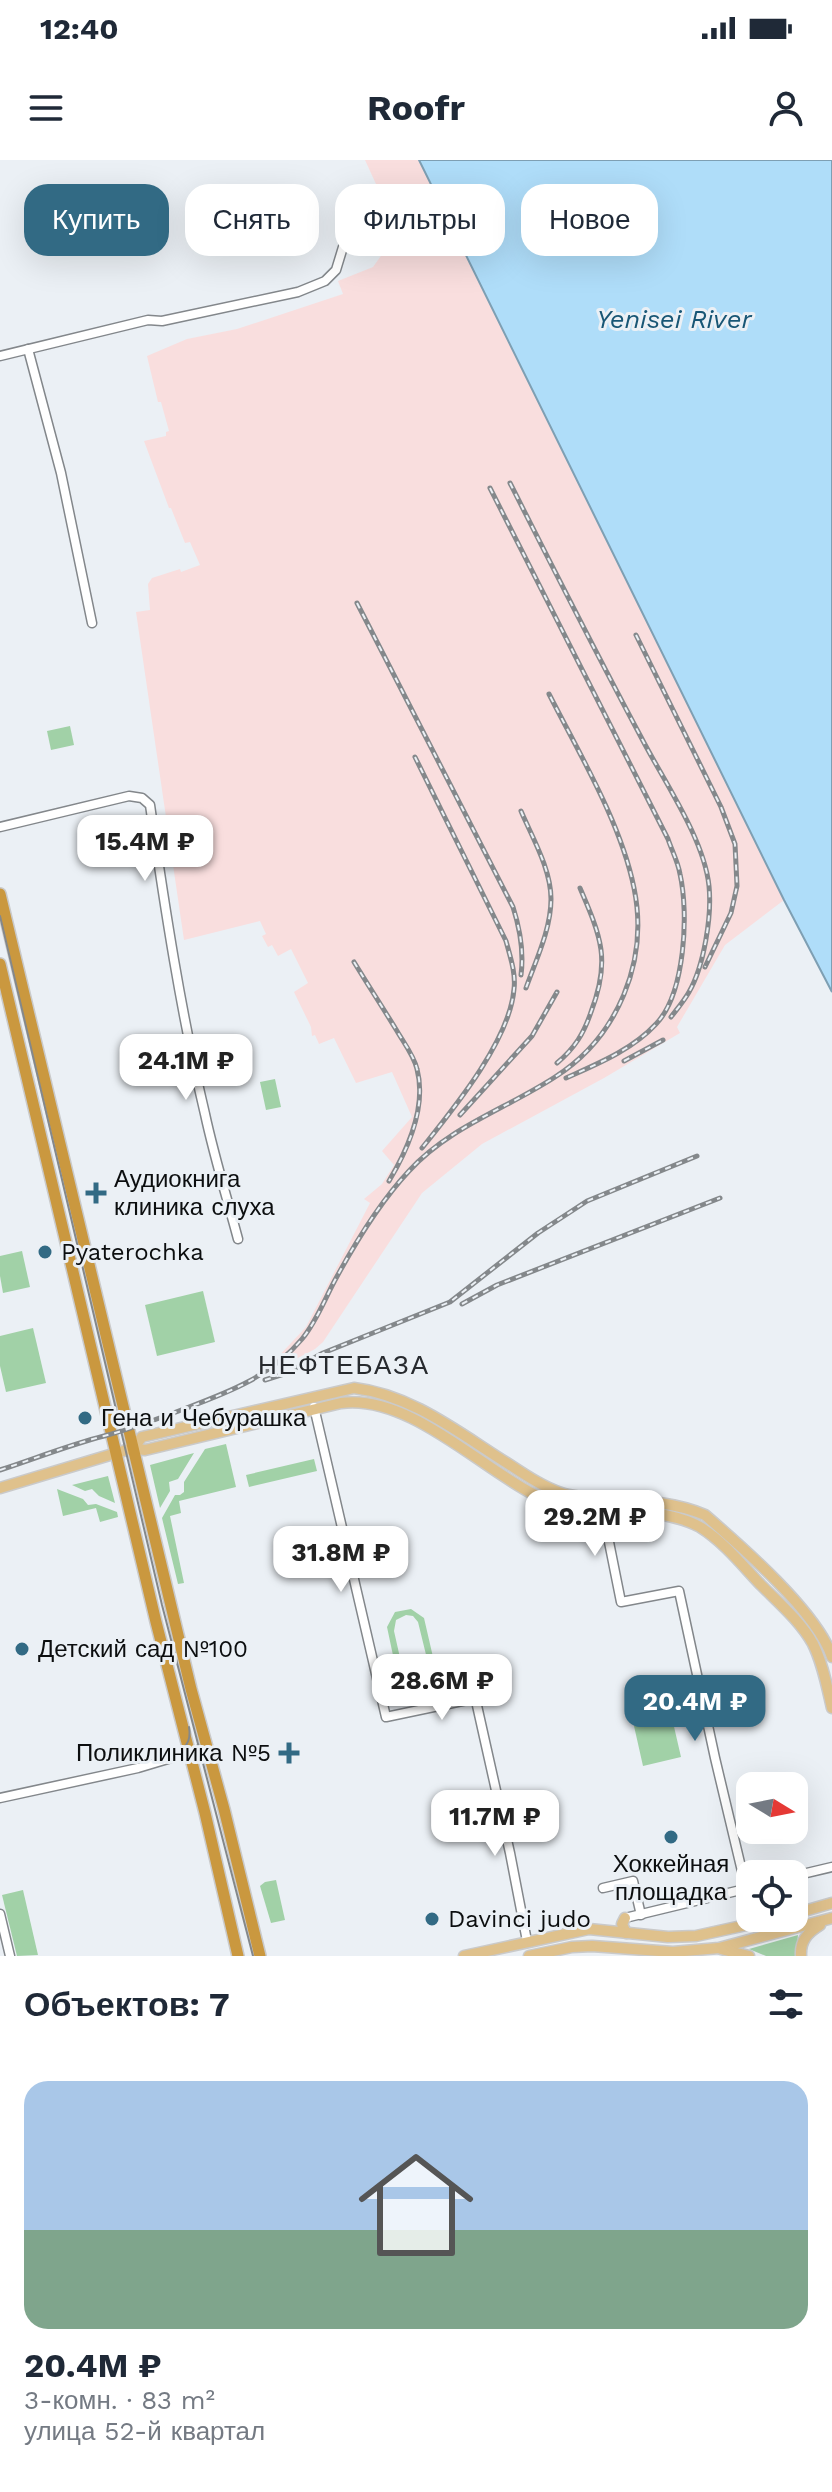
<!DOCTYPE html>
<html lang="ru">
<meta charset="utf-8">
<style>
:root{--surface:#fff;--page:#f2f2f3;--text:#1f2937;--muted:#747a83;--accent:#326a84}
body{margin:0;font-family:"Work Sans",sans-serif;background:var(--page);color:var(--text);height:100vh;display:flex;flex-direction:column;font-size:30px;white-space:nowrap}
*{box-sizing:border-box;margin:0}
p{font-size:26px;color:var(--muted)}
.icon{flex:none;width:44px;height:44px;fill:none;stroke:currentColor;stroke-width:2;stroke-linecap:round;stroke-linejoin:round}
.map{position:relative;height:1796px;overflow:hidden}
.sheet{display:flex;flex-direction:column;background:var(--surface);flex:1}
.sheet>*{flex:none}
.banner{position:absolute;left:24px;top:24px;width:784px;height:72px;display:flex;gap:16px}
.needle{width:52px;rotate:100deg}
.controls{position:absolute;left:736px;top:1612px;display:grid;gap:16px}
.controls a{display:grid;place-items:center;width:72px;height:72px;border-radius:16px;background:var(--surface);box-shadow:0 8px 32px #0002;font-size:40px}
.price{position:absolute;translate:-50% -68px;padding:0 18px;border-radius:16px;background:#fff;color:#222;font-size:26px;line-height:52px;filter:drop-shadow(0 2px 4px #0008)}
.price::after{content:'';position:absolute;left:50%;top:48px;width:24px;height:18px;margin-left:-12px;background:inherit;clip-path:polygon(0 0,100% 0,50% 100%)}
.price.current{background:var(--accent);color:#fff}
ul{padding:0;list-style:none}
li{display:grid;align-content:center;gap:16px;height:424px;padding:0 24px}
li span{display:grid;place-items:center;height:248px;border-radius:24px;color:#555}
li>.icon{margin-inline-start:auto}
span .icon{width:144px;height:144px;fill:#fffc;stroke-width:1}
li b{font-size:34px}
h2{display:flex;justify-content:space-between;align-items:center;height:96px;padding:0 24px;font-size:34px}
.chip{padding:0 28px;border-radius:24px;background:var(--surface);box-shadow:0 8px 32px #0002;font-size:28px;line-height:72px}
.chip.current{background:var(--accent);color:#fff}
.status{display:flex;justify-content:space-between;align-items:center;height:56px;padding:0 40px;background:var(--surface);direction:ltr}
.status svg{height:22px;fill:currentColor}
header{display:flex;justify-content:space-between;align-items:center;height:104px;padding:0 24px;background:var(--surface);font-size:36px;font-weight:700}
.map>svg:first-child{display:block}
.industrial{fill:#f9dede}
.green{fill:#a1d1a7;fill-rule:evenodd}
.water{fill:#afddf9;stroke:#7e9fb3;stroke-width:2}
.lines{fill:none;stroke-linecap:round;stroke-linejoin:round}
.minor-casing{stroke:#83878b;stroke-width:11}
.major-casing{stroke:#cacaca;stroke-width:13}
.highway-casing{stroke:#cacaca;stroke-width:14}
.minor{stroke:#fff;stroke-width:8}
.major{stroke:#dfc18c;stroke-width:10}
.highway{stroke:#ca983f;stroke-width:11}
.tram{stroke:#84888b;stroke-width:2}
.rail-casing{stroke:#84888b;stroke-width:5}
.rail{stroke:#ebf0f5;stroke-width:2;stroke-dasharray:6;stroke-linecap:butt}
.poi-dot{fill:#326a84;stroke:#ebf0f5;stroke-width:3}
.labels{text-anchor:middle;dominant-baseline:central;stroke-width:6;stroke-linejoin:round;paint-order:stroke}
.poi-label{font-size:24px;fill:#0c0e0f;stroke:#ebf0f5;text-anchor:start}
.water-label{font-size:26px;font-style:italic;fill:#185675;stroke:#ebf0f5}
.neighbourhood-label{font-size:26px;letter-spacing:2px;fill:#272a2e;stroke:#ebf0f5}
</style>
<div class="status"><b>12:40</b><svg viewBox="0 0 49 12"><path d="M0 12V9h3v3zM5 12V6h3v6zM10 12V3h3v9zM15 12V0h3v12zM26 1h20v11H26zM47 4h2v5h-2z"/></svg></div>
<header><svg class="icon" aria-label="menu" viewBox="0 0 24 24"><path d="M4 6h16M4 12h16M4 18h16"/></svg>Roofr<svg class="icon" aria-label="person" viewBox="0 0 24 24"><circle cx="12" cy="8" r="4"/><path d="M4 21q1-7 8-7t8 7"/></svg></header>
<div class="map">
<svg width="832" height="1796" viewBox="0 0 832 1796">
<rect width="100%" height="100%" fill="#ebf0f5"/>
<polygon class="industrial" points="365,0 419,0 784,740 725,785 677,867 680,873 604,918 482,984 422,1033 323,1182 315,1189 281,1207 276,1199 306,1167 370,1043 364,1039 382,1024 394,1005 382,991 412,957 392,912 356,923 334,878 319,884 315,875 312,876 311,867 294,832 308,823 291,789 278,796 272,785 268,787 262,776 266,774 260,761 184,780 136,452 150,450 148,424 152,418 180,409 181,412 200,405 190,382 185,383 171,348 169,348 144,281 166,276 166,272 169,271 161,242 158,242 147,196 187,179 237,169 343,134 338,121 373,107 398,72"/>
<g class="green">
<polygon points="70,566 74,585 51,590 47,571"/>
<polygon points="275,919 281,947 266,950 260,922"/>
<polygon points="22,1091 30,1127 3,1133 0,1116 0,1096"/>
<polygon points="203,1131 215,1182 157,1196 145,1145"/>
<polygon points="33,1168 46,1223 6,1232 0,1206 0,1176"/>
<polygon points="226,1284 236,1327 179,1341 181,1353 170,1356 184,1423 178,1424 162,1358 175,1335 180,1335 184,1332 184,1322 205,1289"/>
<polygon points="194,1293 178,1319 169,1322 170,1331 160,1348 150,1305"/>
<polygon points="314,1299 317,1311 249,1327 246,1315"/>
<polygon points="108,1316 115,1343 99,1336 92,1329 85,1331 72,1325"/>
<polygon points="57,1329 83,1339 88,1345 96,1344 117,1352 118,1357 100,1362 96,1348 63,1356"/>
<path d="M411,1449L424,1458L436,1510L433,1525L419,1534L408,1531L398,1519L387,1467L395,1452ZM406,1455L413,1456L418,1462L430,1511L427,1521L418,1527L411,1526L405,1520L394,1471L396,1460Z"/>
<polygon points="666,1532 681,1597 643,1606 634,1566 645,1563 640,1539"/>
<polygon points="276,1720 285,1760 271,1763 260,1726 265,1722"/>
<polygon points="23,1730 38,1795 17,1796 2,1735"/>
<polygon points="798,1775 796,1796 766,1796 749,1789"/>
</g>
<polygon class="water" points="419,0 832,0 832,832 784,740"/>
<g class="lines">
<defs>
<g id="minor">
<polyline points="28,189 61,313 92,463"/>
<polyline points="0,196 148,160 162,161 298,132 325,121 336,110 343,87"/>
<path d="M0,667L129,636L142,638L150,645C165,749 181,853 205,954C214,996 227,1038 238,1079"/>
<polyline points="314,1247 386,1557 467,1540 476,1541 510,1693 527,1781"/>
<polyline points="602,1347 621,1442 679,1431 715,1598 746,1728"/>
<polyline points="0,1638 138,1608 208,1587"/>
<polyline points="794,1716 832,1707"/>
<polyline points="603,1728 633,1721 641,1755"/>
<polyline points="0,1754 10,1796"/>
<polyline points="625,1758 749,1728"/>
</g>
<g id="major">
<path d="M133,1288L142,1277L354,1228C412,1235 459,1273 507,1303C524,1314 541,1326 561,1333C576,1338 593,1338 609,1339C643,1341 674,1342 705,1355C742,1387 817,1452 832,1497"/>
<path d="M0,1328L133,1288L145,1290L341,1243C408,1234 478,1306 535,1335C573,1354 619,1346 660,1354C674,1357 688,1360 700,1367C724,1382 742,1405 761,1425C779,1443 801,1462 813,1484C823,1504 827,1527 832,1548"/>
<polyline points="794,1754 832,1743"/>
<polyline points="625,1758 622,1764 626,1773"/>
<polyline points="721,1789 749,1796"/>
<polyline points="464,1796 589,1769 668,1777 696,1776 778,1758"/>
<polyline points="529,1796 572,1787 592,1786 673,1792 719,1788 832,1758"/>
<path d="M801,1796C800,1781 807,1773 820,1765"/>
</g>
<g id="highway">
<polyline points="0,734 191,1529 224,1649 260,1796"/>
<polyline points="0,804 156,1462 205,1653 238,1796"/>
</g>
</defs>
<use href="#minor" class="minor-casing"/>
<use href="#major" class="major-casing"/>
<use href="#highway" class="highway-casing"/>
<use href="#minor" class="minor"/>
<use href="#major" class="major"/>
<use href="#highway" class="highway"/>
<g class="tram">
<polyline points="0,756 162,1445 253,1796"/>
<path d="M172,1598C184,1590 192,1582 189,1567"/>
</g>
<defs>
<g id="rail">
<path d="M510,323C553,408 596,493 641,577C663,620 704,678 709,726C712,756 704,806 689,832C684,841 677,849 671,857"/>
<path d="M490,328L668,679C672,691 678,702 680,714C689,754 685,834 656,864C632,890 597,904 566,918"/>
<path d="M357,443L513,747C520,769 524,792 521,815"/>
<polyline points="636,475 721,647 735,684 737,726 731,753 705,807"/>
<path d="M415,597L506,781C510,796 516,813 514,829C510,880 454,948 422,988"/>
<path d="M521,651C532,677 551,709 551,739C551,769 536,800 526,828"/>
<path d="M354,802C368,825 383,848 397,871C404,883 414,896 417,909C427,947 408,989 389,1021"/>
<polyline points="624,901 663,880"/>
<path d="M557,903C575,888 584,873 591,852C611,800 601,777 580,728"/>
<polyline points="460,955 532,876 557,832"/>
<polyline points="462,1144 497,1125 720,1038"/>
<polyline points="265,1220 287,1213 323,1193 450,1142 538,1073 587,1041 697,996"/>
<path d="M0,1310C34,1299 69,1285 104,1276C131,1269 157,1259 184,1249C229,1232 270,1217 302,1179C316,1162 324,1141 334,1122C355,1083 379,1043 409,1011C449,967 506,949 555,917C618,877 649,801 634,728C621,663 579,593 549,534"/>
</g>
</defs>
<use href="#rail" class="rail-casing"/>
<use href="#rail" class="rail"/>
</g>
<g class="poi-dot">
<path d="M92 1021h8v8h8v8h-8v8h-8v-8h-8v-8h8z"/>
<circle cx="45" cy="1092" r="8"/>
<circle cx="85" cy="1258" r="8"/>
<circle cx="22" cy="1489" r="8"/>
<path d="M285 1581h8v8h8v8h-8v8h-8v-8h-8v-8h8z"/>
<circle cx="671" cy="1677" r="8"/>
<circle cx="432" cy="1759" r="8"/>
</g>
<g class="labels">
<g class="poi-label">
<text x="114" y="1019">Аудиокнига<tspan x="114" dy="28">клиника слуха</tspan></text>
<text x="61" y="1092">Pyaterochka</text>
<text x="101" y="1258">Гена и Чебурашка</text>
<text x="38" y="1489">Детский сад №100</text>
<text x="271" y="1593" text-anchor="end">Поликлиника №5</text>
<text x="671" y="1704" text-anchor="middle">Хоккейная<tspan x="671" dy="28">площадка</tspan></text>
<text x="448" y="1759">Davinci judo</text>
</g>
<g class="water-label">
<text x="674" y="159">Yenisei River</text>
</g>
<g class="neighbourhood-label">
<text x="344" y="1205">НЕФТЕБАЗА</text>
</g>
</g>
</svg>
<div class="controls">
<a><svg class="needle" viewBox="-14 -14 28 28"><path d="M0-13l5 13h-10z" fill="#e53935"/><path d="M0 13l5-13h-10z" fill="#747a83"/></svg></a>
<a><svg class="icon" aria-label="locate" viewBox="0 0 24 24"><circle cx="12" cy="12" r="6"/><path d="M12 2v4M12 18v4M2 12h4M18 12h4"/></svg></a>
</div>
<b class="price" style="left:145px;top:723px">15.4M ₽</b>
<b class="price" style="left:186px;top:942px">24.1M ₽</b>
<b class="price" style="left:595px;top:1398px">29.2M ₽</b>
<b class="price" style="left:341px;top:1434px">31.8M ₽</b>
<b class="price" style="left:442px;top:1562px">28.6M ₽</b>
<b class="price current" style="left:695px;top:1583px">20.4M ₽</b>
<b class="price" style="left:495px;top:1698px">11.7M ₽</b>
<div class="banner">
<a class="chip current">Купить</a>
<a class="chip">Снять</a>
<a class="chip">Фильтры</a>
<a class="chip">Новое</a>
</div>
</div>
<section class="sheet">
<h2>Объектов: 7<svg class="icon" aria-label="filters" viewBox="0 0 24 24"><path d="M4 7h16M4 17h16"/><circle cx="9" cy="7" r="2"/><circle cx="15" cy="17" r="2"/></svg></h2>
<ul>
<li><span style="background:linear-gradient(#a9c7e8 60%,#7fa58c 0)"><svg class="icon" aria-label="home" viewBox="0 0 24 24"><path d="M3 11l9-7 9 7M6 9v11h12V9"/></svg></span><div><b>20.4M ₽</b><p>3-комн. · 83 m²</p><p>улица 52-й квартал</p></div></li>
</ul>
</section>
